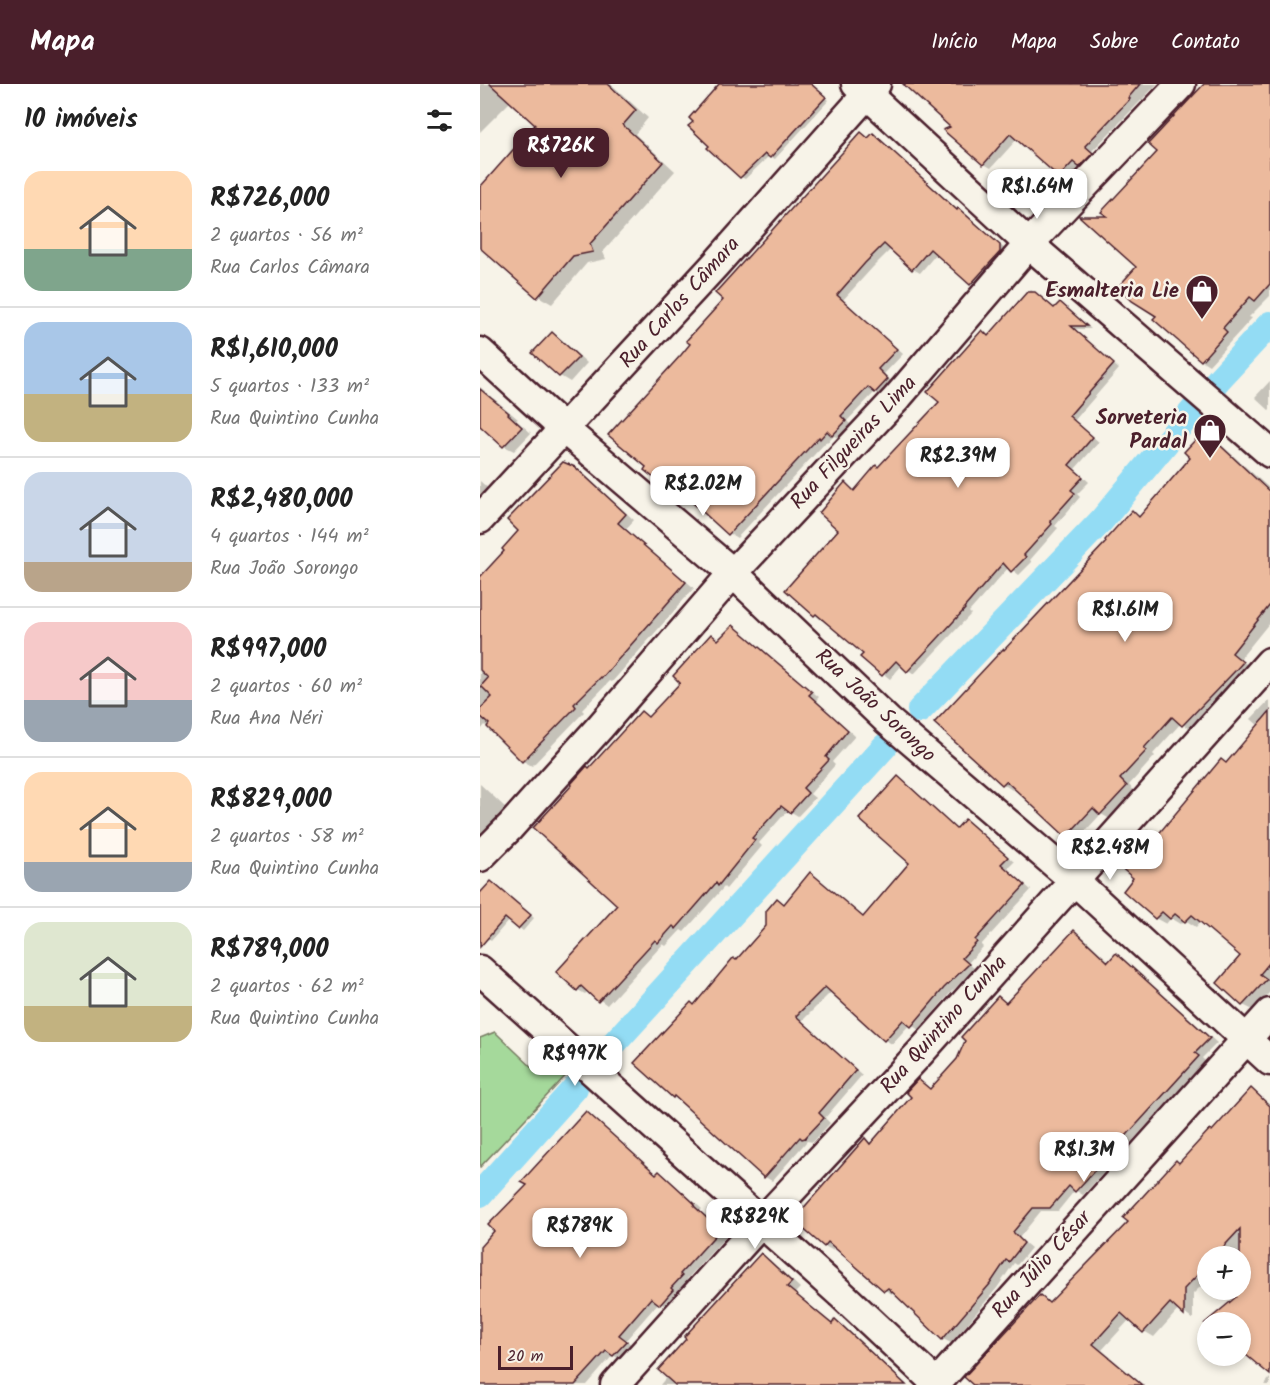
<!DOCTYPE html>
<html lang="pt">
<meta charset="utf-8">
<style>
:root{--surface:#fff;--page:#f2f2f2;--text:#222;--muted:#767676;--line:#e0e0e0;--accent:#4a1f2b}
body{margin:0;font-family:Kalam,sans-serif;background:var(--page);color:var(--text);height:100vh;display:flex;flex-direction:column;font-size:22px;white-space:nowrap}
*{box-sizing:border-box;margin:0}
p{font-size:20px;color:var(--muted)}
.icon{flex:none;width:33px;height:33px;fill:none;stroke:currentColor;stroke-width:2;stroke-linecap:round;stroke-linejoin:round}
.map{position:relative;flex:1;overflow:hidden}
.drawer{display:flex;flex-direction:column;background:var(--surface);width:480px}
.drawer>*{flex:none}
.controls{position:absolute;left:717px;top:1162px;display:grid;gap:12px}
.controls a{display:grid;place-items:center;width:54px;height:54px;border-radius:50%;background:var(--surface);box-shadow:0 3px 9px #0003;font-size:30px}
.scale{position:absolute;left:18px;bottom:15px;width:75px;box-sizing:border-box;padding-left:6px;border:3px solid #4a1f2b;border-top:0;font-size:16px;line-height:21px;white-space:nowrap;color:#4a1f2b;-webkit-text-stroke:4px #f7f3e8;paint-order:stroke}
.price{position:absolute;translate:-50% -51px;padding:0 14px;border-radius:12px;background:#fff;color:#222;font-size:20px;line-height:39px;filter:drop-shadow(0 2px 3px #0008)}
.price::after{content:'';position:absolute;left:50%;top:36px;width:18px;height:14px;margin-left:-9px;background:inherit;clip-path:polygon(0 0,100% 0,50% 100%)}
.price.on{background:var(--accent);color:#fff}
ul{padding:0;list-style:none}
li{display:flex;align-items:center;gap:18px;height:150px;padding:0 24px}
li+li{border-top:2px solid var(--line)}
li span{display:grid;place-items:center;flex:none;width:168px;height:120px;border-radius:18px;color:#555}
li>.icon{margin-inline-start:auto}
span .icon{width:72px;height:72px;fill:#fffc;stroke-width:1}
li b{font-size:26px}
h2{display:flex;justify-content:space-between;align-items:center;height:72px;padding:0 24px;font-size:26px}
header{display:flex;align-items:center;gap:36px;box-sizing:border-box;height:84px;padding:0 30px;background:var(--accent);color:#fff}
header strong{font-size:28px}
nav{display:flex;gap:33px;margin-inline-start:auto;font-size:21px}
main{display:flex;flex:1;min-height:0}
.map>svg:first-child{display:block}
.green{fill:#a5d99b;stroke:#787c63;stroke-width:1.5}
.shadow{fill:#0003}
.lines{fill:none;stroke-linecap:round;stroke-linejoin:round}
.canal{stroke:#93dcf4;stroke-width:26}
.building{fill:#ecba9d;stroke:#4a1f2b;stroke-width:1.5}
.street-casing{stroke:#4a1f2b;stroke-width:33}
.street{stroke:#f7f3e8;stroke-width:28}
.labels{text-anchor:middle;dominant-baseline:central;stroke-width:5;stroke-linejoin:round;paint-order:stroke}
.poi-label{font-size:21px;font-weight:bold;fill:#4a1f2b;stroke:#f7f3e8;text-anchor:end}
.street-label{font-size:21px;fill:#4a1f2b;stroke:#f7f3e8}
</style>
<header>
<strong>Mapa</strong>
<nav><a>Início</a><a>Mapa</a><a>Sobre</a><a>Contato</a></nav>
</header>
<main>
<section class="drawer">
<h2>10 imóveis<svg class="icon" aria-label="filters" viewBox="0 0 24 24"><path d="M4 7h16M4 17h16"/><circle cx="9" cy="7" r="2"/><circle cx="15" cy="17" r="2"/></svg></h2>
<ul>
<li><span style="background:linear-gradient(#ffd9b3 65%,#7fa58c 0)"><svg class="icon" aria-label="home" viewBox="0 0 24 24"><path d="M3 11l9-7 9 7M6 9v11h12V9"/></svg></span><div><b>R$726,000</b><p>2 quartos · 56 m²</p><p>Rua Carlos Câmara</p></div></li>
<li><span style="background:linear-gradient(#a9c7e8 60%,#c2b280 0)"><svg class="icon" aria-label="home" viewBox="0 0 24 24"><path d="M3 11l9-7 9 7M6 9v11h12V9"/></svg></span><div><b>R$1,610,000</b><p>5 quartos · 133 m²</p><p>Rua Quintino Cunha</p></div></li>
<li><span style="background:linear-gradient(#c9d6e8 75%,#b9a48a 0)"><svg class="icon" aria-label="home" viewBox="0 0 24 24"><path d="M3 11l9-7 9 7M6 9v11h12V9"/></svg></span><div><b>R$2,480,000</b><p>4 quartos · 144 m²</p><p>Rua João Sorongo</p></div></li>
<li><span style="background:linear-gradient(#f6c9c9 65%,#9aa5b1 0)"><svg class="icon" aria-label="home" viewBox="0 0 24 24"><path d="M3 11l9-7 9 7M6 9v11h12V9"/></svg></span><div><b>R$997,000</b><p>2 quartos · 60 m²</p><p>Rua Ana Néri</p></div></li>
<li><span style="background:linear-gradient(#ffd9b3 75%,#9aa5b1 0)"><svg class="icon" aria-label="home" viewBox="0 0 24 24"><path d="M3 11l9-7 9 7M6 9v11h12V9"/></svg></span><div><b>R$829,000</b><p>2 quartos · 58 m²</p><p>Rua Quintino Cunha</p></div></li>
<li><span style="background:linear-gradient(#dfe7d0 70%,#c2b280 0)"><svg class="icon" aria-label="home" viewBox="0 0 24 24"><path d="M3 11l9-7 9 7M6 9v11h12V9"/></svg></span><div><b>R$789,000</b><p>2 quartos · 62 m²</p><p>Rua Quintino Cunha</p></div></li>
</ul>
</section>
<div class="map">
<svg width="790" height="1301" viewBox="0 0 790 1301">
<rect width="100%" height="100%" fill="#f7f3e8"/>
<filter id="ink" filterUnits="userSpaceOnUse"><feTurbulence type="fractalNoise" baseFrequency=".0167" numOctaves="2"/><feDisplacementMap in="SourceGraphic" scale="12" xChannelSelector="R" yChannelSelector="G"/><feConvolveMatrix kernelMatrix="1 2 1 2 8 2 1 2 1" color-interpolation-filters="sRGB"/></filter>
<g filter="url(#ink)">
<polygon class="green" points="15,948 56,987 75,973 92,985 0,1083 0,954"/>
<g class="shadow">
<polygon points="0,0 131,0 168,34 155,50 195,87 123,168 126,175 107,179 72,220 58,212 0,162 0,105 57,41 31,17 0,48"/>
<polygon points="241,0 331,0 349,16 295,75 289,72 265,95 261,93"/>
<polygon points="434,0 677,0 612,67 620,74 608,87 600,82 588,96 580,92 538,54 511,84 504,80"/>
<polygon points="736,0 790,0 790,212 769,233 772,234 729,281 721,276 678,232 658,183 631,134 679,68"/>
<polygon points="393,50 400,55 478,126 486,130 527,167 498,204 491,200 457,169 440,189 433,185 411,165 393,183 363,216 423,270 404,290 414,300 403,312 395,308 367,337 372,342 361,355 354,352 348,358 347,357 257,454 249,449 197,402 193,406 185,402 202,272"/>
<polygon points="551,206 576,225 581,220 587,224 611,245 595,245 639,285 594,337 619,358 595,385 609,398 597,410 600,413 575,442 578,444 550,476 552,478 539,491 529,483 489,528 491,530 434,590 422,581 410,595 382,573 385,570 335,531 360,446 366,400 376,407 399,384 461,318 503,248 510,252"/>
<polygon points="72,250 81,255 107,279 90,298 80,292 55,269"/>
<polygon points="790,297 790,327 775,313"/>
<polygon points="0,303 38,335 36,336 51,349 34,367 24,362 0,340"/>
<polygon points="728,352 737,357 790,405 790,538 760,575 771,584 712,646 701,639 673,670 675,672 649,701 655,708 630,735 621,730 596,757 587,752 535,703 532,706 523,700 525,568 628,457 652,428 661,433 712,374"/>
<polygon points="94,385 104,390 154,436 146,445 214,504 132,598 130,597 102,626 104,628 52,682 43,677 5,641 0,647 0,499"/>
<polygon points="0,397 13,409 0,423"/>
<polygon points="253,543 339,613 336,616 375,652 352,678 355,681 330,710 335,714 318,732 308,726 279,759 282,762 246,805 244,803 204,848 201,846 186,862 183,860 127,921 108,907 105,910 98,906 139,821 110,685 161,629 169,634 202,598 232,552 240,556"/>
<polygon points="790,615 790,908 773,926 763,921 762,872 721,837 716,843 705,836 701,840 691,834 686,840 675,834 655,794 677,754 747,680 779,642 771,635"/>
<polygon points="418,694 425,698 477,746 485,736 493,741 534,778 527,785 551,806 501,861 503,863 488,879 495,885 471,908 439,946 430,940 412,960 405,956 351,908 322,937 382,991 345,1034 350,1039 333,1058 327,1057 292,1097 285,1093 156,979 215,922 287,842 298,816 306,820 331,790 384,834 431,779"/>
<polygon points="0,700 27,725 0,755"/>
<polygon points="16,801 54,834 43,847 29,836 11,857 0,849 0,811"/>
<polygon points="595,848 602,852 630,878 637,871 644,875 737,959 722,974 725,977 603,1111 595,1106 578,1127 561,1127 539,1154 551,1164 537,1181 534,1179 517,1204 471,1259 463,1255 415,1208 412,1210 405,1206 355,1163 352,1166 344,1162 385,1056 391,1060 433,1013 439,997 452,1006 478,976 518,914 527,920"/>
<polygon points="771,1006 790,1020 790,1289 760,1239 733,1239 759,1213 759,1206 760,1206 760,1173 754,1168 749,1173 728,1173 728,1195 713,1210 713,1236 699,1225 674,1253 664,1247 650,1235 622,1266 663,1301 495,1301 560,1213 571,1220 650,1138 696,1078 700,1080 733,1049"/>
<polygon points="106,1029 114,1034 177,1091 179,1089 187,1094 222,1125 220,1127 247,1151 207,1195 209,1197 198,1209 200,1211 188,1224 179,1218 146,1256 153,1262 141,1276 133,1271 107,1301 0,1301 0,1165"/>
<polygon points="282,1171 290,1176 320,1204 315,1209 353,1241 356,1237 364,1242 427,1301 180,1301"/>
<polygon points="790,1294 790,1301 784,1301"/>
</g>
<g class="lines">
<g class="canal">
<polyline points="440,626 621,437 739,295 790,240"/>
<polyline points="128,966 405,662"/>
<polyline points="0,1110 95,1004"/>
</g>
</g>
<g class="building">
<polygon points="10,0 128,0 156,26 143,41 183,78 110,160 113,168 93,172 57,214 0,164 0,103 55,41"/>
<polygon points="239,0 331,0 346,13 290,74 285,70 260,94 227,64 229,62 208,42 213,38 209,34"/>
<polygon points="423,0 660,0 648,14 650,15 605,62 613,69 599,83 593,78 579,93 530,50 503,81 463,46 470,43"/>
<polygon points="724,0 790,0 790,200 775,217 770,213 743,244 747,248 721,277 673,235 676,232 652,217 638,203 656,183 599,132 627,132 621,128 677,68 668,60"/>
<polygon points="381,48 388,54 393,49 477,126 478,124 520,161 520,168 490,201 450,165 432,186 404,160 385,179 357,211 417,265 398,285 408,295 395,309 388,303 361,332 366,337 352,352 347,347 340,355 339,353 248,451 190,398 185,403 164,386 166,383 128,351 201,271 210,260 206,257 243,216 235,209"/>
<polygon points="547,208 555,208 574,224 580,218 607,242 591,242 634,280 589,332 613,353 589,381 603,393 591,406 595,409 570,437 572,440 544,471 546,473 531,488 523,479 484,524 485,525 427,588 416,577 402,592 380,573 383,570 336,530 334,532 305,506 358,446 339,429 365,398 374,407 396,381 398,383 459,318 447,308 502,246 508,252"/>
<polygon points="72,248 99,273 79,293 52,269"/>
<polygon points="0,305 29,329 28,330 42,343 23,363 0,342"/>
<polygon points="728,350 790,408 790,521 752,569 763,578 755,587 702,642 692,633 664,664 667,666 640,695 647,702 620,731 613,724 586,753 526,697 522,701 454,639 523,565 524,566 626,458 625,456 652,426 659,433 710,374 704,368 717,354 721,358"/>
<polygon points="83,378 95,383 146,430 138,439 206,498 122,594 121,593 94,620 96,623 42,678 7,643 9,640 0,632 0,625 12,613 1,602 8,594 0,586 0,493 24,467 22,465 38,447 27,436"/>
<polygon points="253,541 332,608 329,611 368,646 346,673 349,676 323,704 328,709 310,729 301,722 272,754 275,756 238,802 236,799 196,845 193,842 178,859 175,856 118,918 101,902 97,907 76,888 137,821 53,744 92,701 91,700 107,682 109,684 161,627 168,633 200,599 193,592 231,550 238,556"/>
<polygon points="790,627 790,878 780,890 787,895 762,922 737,899 760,872 712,831 705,838 695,830 690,835 682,828 675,835 643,807 653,794 638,781 668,747 676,753 741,675 746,679"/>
<polygon points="418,692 476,745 485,735 528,773 521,780 545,801 495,856 497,858 482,874 489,880 464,904 431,943 423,936 404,957 345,903 316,932 376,986 339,1029 344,1034 325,1054 322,1055 320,1053 284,1094 194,1012 193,1014 154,979 211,918 214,921 253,874 256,876 286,842 286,827 297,814 304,820 330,788 383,833 429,779 379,735"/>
<polygon points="11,797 51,831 38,845 25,834 0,863 0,809"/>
<polygon points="594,846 628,878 636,869 730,954 715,969 719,972 595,1108 589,1102 570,1124 553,1124 533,1148 544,1159 529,1178 526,1176 510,1200 462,1256 408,1204 404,1207 348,1158 344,1163 313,1136 385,1054 390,1060 431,1013 426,1008 438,995 450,1005 477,975 485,957 481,953 518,912 526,919"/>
<polygon points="771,1004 790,1022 790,1291 760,1266 760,1239 725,1239 756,1213 753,1210 757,1206 760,1206 760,1145 734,1173 728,1173 728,1180 704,1205 704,1232 690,1219 663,1249 641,1229 613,1260 662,1301 493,1301 484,1293 560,1211 569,1219 648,1138 643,1134 696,1076 699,1079 730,1045 732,1047"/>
<polygon points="106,1027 176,1090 179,1087 215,1120 214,1122 240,1146 200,1190 202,1192 191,1204 193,1206 180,1221 171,1214 139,1251 147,1257 133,1272 126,1267 95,1301 0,1301 0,1163 14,1147 8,1141 47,1101 41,1098"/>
<polygon points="281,1169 312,1198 307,1203 352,1240 355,1235 426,1301 195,1301 178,1286 206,1255 204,1253"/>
</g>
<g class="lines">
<defs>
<g id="street">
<polyline points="376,0 549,160 790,369"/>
<polyline points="0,268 84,345 253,489 408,637 595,797 790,977"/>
<polyline points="0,435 235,181 396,0"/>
<polyline points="0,773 30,743 120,643 253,489 416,315 549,160 701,0"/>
<polyline points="0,886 362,1211 458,1301"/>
<polyline points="135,1301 280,1140 440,969 790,578"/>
<polyline points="455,1301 790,929"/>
</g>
</defs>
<use href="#street" class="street-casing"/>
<use href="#street" class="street"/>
</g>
</g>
<defs>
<symbol id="shop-pin" viewBox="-11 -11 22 30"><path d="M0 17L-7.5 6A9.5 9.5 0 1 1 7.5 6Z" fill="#4a1f2b" stroke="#f7f3e8"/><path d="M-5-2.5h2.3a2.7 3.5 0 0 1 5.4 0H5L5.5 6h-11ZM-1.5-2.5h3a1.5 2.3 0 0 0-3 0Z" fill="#fff"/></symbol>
</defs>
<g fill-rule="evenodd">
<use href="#shop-pin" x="703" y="188" width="38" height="52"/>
<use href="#shop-pin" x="711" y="327" width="38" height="52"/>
</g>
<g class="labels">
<g class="poi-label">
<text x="699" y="207">Esmalteria Lie</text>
<text x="707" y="334">Sorveteria<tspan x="707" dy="24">Pardal</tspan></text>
</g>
<g class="street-label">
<text transform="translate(200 219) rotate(-48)">Rua Carlos Câmara</text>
<text transform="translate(374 359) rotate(-47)">Rua Filgueiras Lima</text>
<text transform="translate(395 622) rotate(43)">Rua João Sorongo</text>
<text transform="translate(464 941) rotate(-48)">Rua Quintino Cunha</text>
<text transform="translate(562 1181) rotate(-48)">Rua Júlio César</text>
</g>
</g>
</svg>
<div class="controls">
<a>+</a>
<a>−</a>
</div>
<div class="scale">20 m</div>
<b class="price on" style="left:81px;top:95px">R$726K</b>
<b class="price" style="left:557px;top:136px">R$1.64M</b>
<b class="price" style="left:478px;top:405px">R$2.39M</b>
<b class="price" style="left:223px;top:433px">R$2.02M</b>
<b class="price" style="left:645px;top:559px">R$1.61M</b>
<b class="price" style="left:630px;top:797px">R$2.48M</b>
<b class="price" style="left:95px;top:1003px">R$997K</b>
<b class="price" style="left:604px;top:1099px">R$1.3M</b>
<b class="price" style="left:275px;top:1166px">R$829K</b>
<b class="price" style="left:100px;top:1175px">R$789K</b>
</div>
</main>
